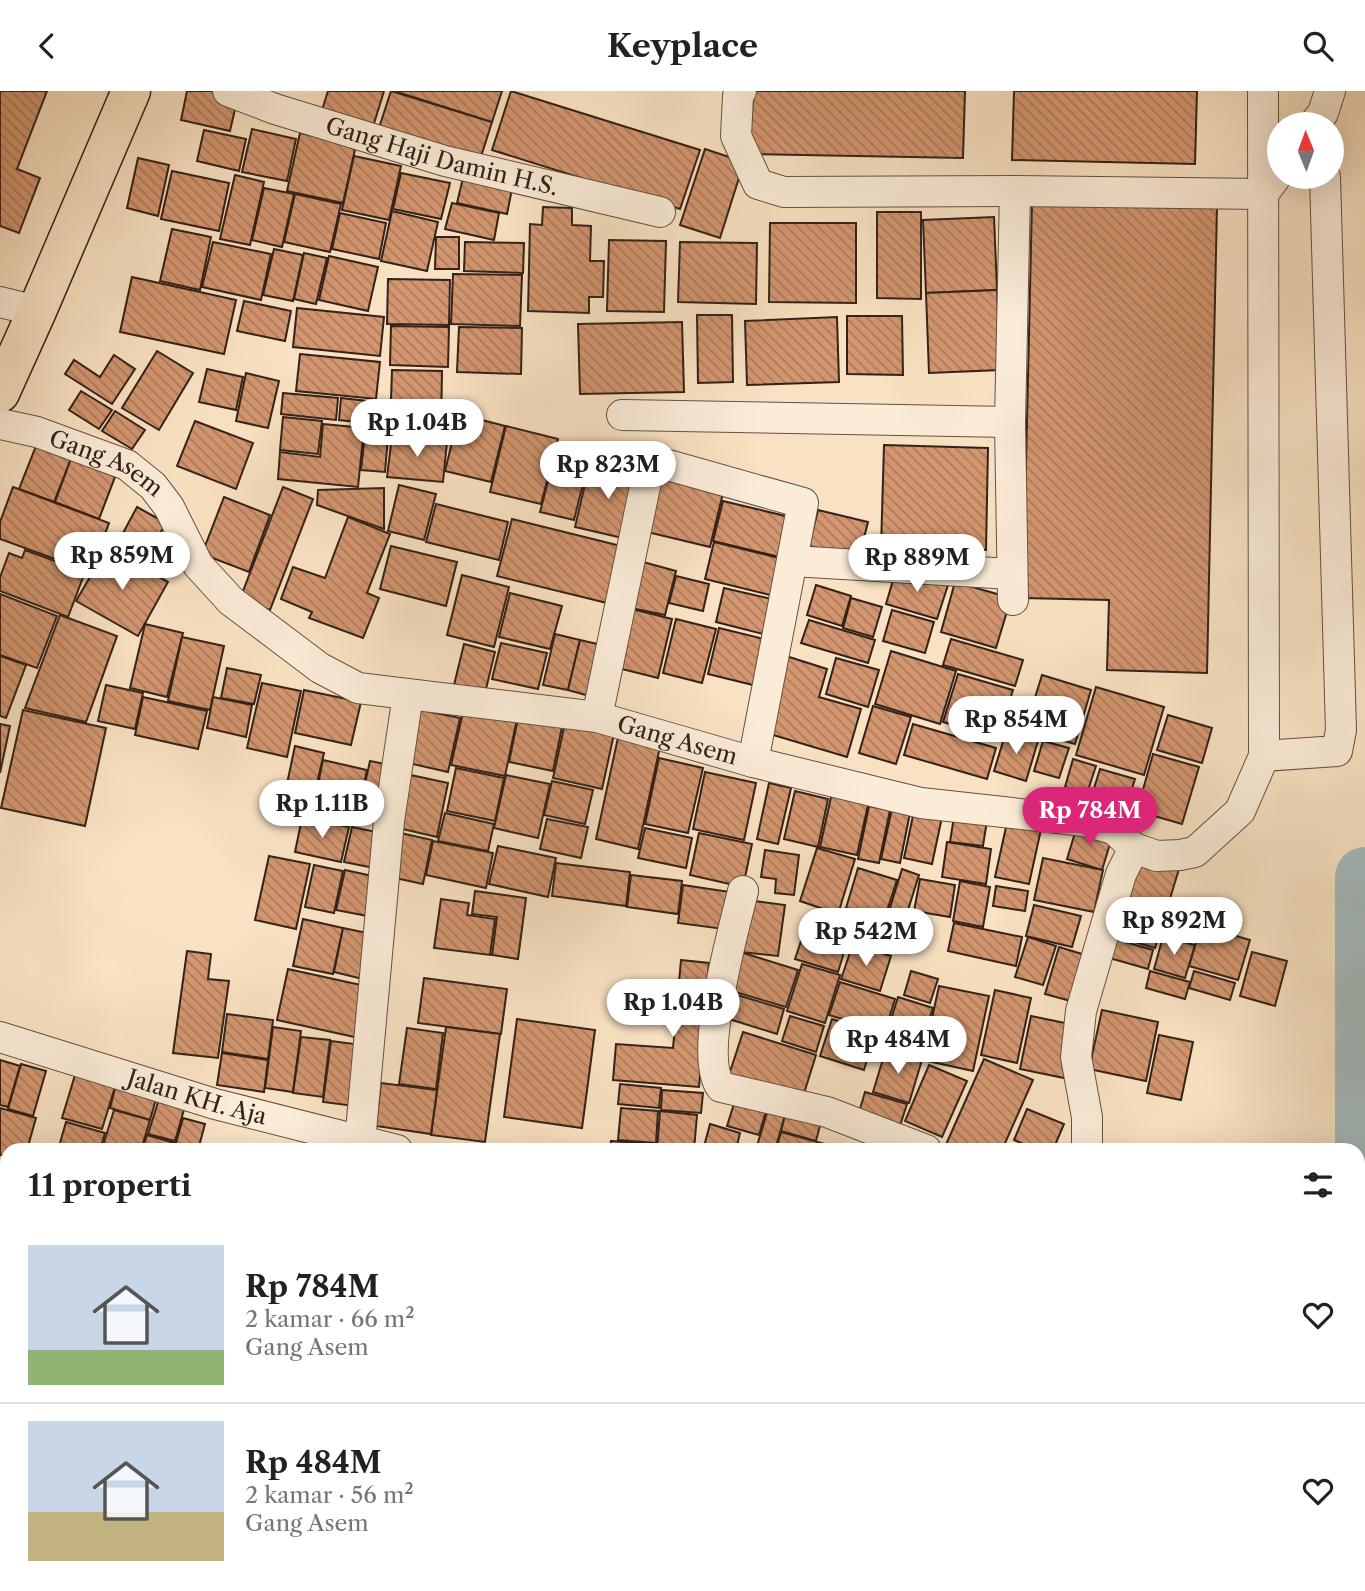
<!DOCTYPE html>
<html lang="id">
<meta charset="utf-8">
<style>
:root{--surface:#fff;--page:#f6f6f6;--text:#222;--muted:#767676;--line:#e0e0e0;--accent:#db2777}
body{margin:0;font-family:"Libre Caslon Text",serif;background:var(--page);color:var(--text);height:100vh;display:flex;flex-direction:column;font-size:26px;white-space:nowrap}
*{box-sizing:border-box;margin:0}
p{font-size:23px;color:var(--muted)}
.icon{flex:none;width:38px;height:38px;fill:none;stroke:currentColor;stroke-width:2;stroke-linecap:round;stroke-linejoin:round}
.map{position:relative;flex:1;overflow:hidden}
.drawer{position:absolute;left:0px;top:1052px;width:1365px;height:450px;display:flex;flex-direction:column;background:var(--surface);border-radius:21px 21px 0 0;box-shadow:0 7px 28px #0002}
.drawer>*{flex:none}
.needle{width:46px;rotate:359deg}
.fabs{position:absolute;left:1267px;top:21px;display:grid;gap:14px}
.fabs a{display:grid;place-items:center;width:77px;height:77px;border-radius:50%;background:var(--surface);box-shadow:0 7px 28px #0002;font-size:35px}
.price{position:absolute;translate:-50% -60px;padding:0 16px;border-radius:24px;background:#fff;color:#222;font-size:23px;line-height:46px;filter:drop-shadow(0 2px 4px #0008)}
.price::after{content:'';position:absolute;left:50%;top:42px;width:21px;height:16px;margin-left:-10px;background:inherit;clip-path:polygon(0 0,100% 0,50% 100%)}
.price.active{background:var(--accent);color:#fff}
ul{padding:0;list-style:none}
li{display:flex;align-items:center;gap:21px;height:175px;padding:0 28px}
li+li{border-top:2px solid var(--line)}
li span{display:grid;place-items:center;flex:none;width:196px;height:140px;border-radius:0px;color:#555}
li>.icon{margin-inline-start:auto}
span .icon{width:84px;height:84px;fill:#fffc;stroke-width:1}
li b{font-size:30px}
h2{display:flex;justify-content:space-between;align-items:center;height:84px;padding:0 28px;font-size:30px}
header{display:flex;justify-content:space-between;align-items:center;height:91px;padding:0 28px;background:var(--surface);font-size:32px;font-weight:800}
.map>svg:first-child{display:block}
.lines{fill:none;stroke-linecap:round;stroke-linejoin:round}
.river{stroke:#a3bbbe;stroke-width:60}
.building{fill:url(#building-back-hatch);stroke:#342118;stroke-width:2}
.street-casing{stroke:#655143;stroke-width:32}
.primary-casing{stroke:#342118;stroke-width:41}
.street{stroke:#fbecd8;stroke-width:30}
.primary{stroke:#f9e2c3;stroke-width:38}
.labels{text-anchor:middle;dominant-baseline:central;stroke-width:7;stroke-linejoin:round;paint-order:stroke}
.street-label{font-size:23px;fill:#342118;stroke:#fbecd8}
</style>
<header><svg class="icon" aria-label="back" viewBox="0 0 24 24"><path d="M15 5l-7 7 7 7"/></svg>Keyplace<svg class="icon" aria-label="search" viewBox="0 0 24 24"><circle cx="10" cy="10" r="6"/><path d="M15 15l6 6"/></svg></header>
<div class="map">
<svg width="1365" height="1500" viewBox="0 0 1365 1500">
<defs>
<pattern id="building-back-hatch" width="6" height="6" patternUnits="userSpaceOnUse" patternTransform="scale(1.75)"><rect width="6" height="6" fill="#d39670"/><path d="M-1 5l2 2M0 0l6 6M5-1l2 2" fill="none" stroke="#ac7a5b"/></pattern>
</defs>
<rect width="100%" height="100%" fill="#f9e2c3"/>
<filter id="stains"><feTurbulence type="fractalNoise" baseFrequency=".00286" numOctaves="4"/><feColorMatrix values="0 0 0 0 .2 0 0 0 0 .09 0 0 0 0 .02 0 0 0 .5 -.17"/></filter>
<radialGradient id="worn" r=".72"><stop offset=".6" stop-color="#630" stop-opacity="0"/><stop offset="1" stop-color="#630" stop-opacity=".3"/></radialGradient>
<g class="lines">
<polyline class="river" points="1365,1500 1365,786"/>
</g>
<g class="building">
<polygon points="0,0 47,0 17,78 40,87 19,142 0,135"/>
<polygon points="187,0 214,0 238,5 230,40 181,29"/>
<polygon points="328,0 384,0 372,39 321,22"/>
<polygon points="391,0 492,31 478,75 377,43"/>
<polygon points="394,0 502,0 492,31"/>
<polygon points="511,0 700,59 680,118 492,59"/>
<polygon points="754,0 965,0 963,67 748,63"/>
<polygon points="1014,0 1197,0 1195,73 1012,69"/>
<polygon points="252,38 296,48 287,90 242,81"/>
<polygon points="204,39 246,48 239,80 197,70"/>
<polygon points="300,42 356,54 343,112 287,100"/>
<polygon points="705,58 744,71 720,147 680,134"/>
<polygon points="354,65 401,75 389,129 342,119"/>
<polygon points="138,67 169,74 158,125 127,117"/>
<polygon points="172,80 229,92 219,140 161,128"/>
<polygon points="401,82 450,92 441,128 393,118"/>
<polygon points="235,84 264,91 250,154 220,148"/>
<polygon points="463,87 512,98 507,123 457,112"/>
<polygon points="264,97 294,103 282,156 252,149"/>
<polygon points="295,103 341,113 330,161 284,151"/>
<polygon points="1032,111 1217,115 1207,582 1107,579 1109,509 1023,507"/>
<polygon points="452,112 499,122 494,149 445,138"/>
<polygon points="543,116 572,117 572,134 591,135 590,170 604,170 603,206 589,206 589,222 528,220 530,133 542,134"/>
<polygon points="392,120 438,131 427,180 381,170"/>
<polygon points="877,121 921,121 921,208 877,207"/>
<polygon points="340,122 386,132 379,168 332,158"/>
<polygon points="994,126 997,199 926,202 923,129"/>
<polygon points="770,132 856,132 856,212 769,211"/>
<polygon points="172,138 211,146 200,199 160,190"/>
<polygon points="436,146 459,146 459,178 435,178"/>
<polygon points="609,149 666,150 664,221 607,220"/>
<polygon points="213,151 271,163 261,209 202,196"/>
<polygon points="465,151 524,152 523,182 464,180"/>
<polygon points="680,151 757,152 756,213 678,211"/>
<polygon points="274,158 303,164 293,210 263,204"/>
<polygon points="304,162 327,167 316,213 294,208"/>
<polygon points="329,165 378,176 368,220 319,209"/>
<polygon points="453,183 522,184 520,235 451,233"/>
<polygon points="132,186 236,209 224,263 120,241"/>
<polygon points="388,188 450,189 449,234 387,233"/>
<polygon points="997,199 1000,279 929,282 926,202"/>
<polygon points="244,210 291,220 285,250 237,240"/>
<polygon points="297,217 384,226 380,265 293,256"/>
<polygon points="697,224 732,224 733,291 698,292"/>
<polygon points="847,225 902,225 903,284 847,283"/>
<polygon points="837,226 839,291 747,294 745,230"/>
<polygon points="682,231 684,301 580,303 578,233"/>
<polygon points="391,235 449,236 448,276 390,274"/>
<polygon points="459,236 522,237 521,283 457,281"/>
<polygon points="157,260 193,282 159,339 122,317"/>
<polygon points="300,263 380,271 376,308 296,300"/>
<polygon points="114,264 135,278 112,313 65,283 74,269 100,286"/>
<polygon points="207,278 243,286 236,319 199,311"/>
<polygon points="392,279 442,280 441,339 390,338"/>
<polygon points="246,282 279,290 268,337 236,330"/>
<polygon points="81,300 112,319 99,338 69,319"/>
<polygon points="283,302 338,307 336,329 281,323"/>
<polygon points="341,307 367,310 365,332 339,329"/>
<polygon points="368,311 390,313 387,341 365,339"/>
<polygon points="115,320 145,339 132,358 102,340"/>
<polygon points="459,323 505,335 491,391 445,380"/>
<polygon points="283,326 322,330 318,363 280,359"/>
<polygon points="195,330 253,352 236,398 177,375"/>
<polygon points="323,333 364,337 358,396 278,388 280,361 320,366"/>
<polygon points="506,335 558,348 541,413 490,401"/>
<polygon points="365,344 388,346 385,381 361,379"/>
<polygon points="392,345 447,351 443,391 387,386"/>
<polygon points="38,350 73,363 54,411 19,398"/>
<polygon points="884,354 988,357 986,459 881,457"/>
<polygon points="556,360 589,369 574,429 540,421"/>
<polygon points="73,362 118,378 99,428 55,411"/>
<polygon points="590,372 642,385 627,448 575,436"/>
<polygon points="657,382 724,398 710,456 643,440"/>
<polygon points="399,394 436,403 424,449 388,440"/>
<polygon points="13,396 109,432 91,481 0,448 0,431"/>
<polygon points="283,396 313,408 270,519 240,508"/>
<polygon points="384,397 384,438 317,414 318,399"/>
<polygon points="224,406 270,424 249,481 202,463"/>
<polygon points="723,410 798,428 788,468 713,450"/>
<polygon points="436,413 508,431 499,469 426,451"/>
<polygon points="137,416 166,432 144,471 116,455"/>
<polygon points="818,419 868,431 859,467 809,455"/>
<polygon points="348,426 390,443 367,502 379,507 363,547 309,527 312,521 281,508 293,476 325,487"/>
<polygon points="512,428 625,456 611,513 497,485"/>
<polygon points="714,451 787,469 778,506 705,488"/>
<polygon points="391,455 457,471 446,515 380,498"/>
<polygon points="107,457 168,491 138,545 76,510"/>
<polygon points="25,459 85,481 68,526 0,500 0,486 9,462 22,467"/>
<polygon points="643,471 676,480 665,524 631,517"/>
<polygon points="896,479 948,494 937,528 886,513"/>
<polygon points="462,484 509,496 494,556 447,544"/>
<polygon points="676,485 709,493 703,520 669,512"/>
<polygon points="955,491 1011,507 996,557 941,541"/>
<polygon points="816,494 851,505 842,535 807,524"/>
<polygon points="724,497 780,510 771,545 716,531"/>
<polygon points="510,502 562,515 550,558 499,546"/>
<polygon points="0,503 57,525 37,577 0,564"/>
<polygon points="851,507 882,516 873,546 843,537"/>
<polygon points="628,517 672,528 658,587 614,576"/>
<polygon points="892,519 934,531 925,562 883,550"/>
<polygon points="60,524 117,545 86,631 25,617"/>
<polygon points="676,528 716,538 702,592 663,582"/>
<polygon points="809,529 875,549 868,572 801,552"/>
<polygon points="145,533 183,542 167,606 130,597"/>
<polygon points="719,537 772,550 761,596 708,583"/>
<polygon points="555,543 580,549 568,599 543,594"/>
<polygon points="182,546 224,555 210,619 168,610"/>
<polygon points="951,548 1023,569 1015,595 943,574"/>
<polygon points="580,549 606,555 593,606 568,599"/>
<polygon points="501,552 547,562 538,598 492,588"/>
<polygon points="464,553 495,561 485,602 454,594"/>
<polygon points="891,560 956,580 940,633 875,613"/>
<polygon points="0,565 26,574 6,627 0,625"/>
<polygon points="786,565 827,578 819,606 861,618 847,666 763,641"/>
<polygon points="836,567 879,579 868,616 826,603"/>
<polygon points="227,577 261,584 254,613 221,607"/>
<polygon points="958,583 1013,599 998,647 943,631"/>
<polygon points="1042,584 1091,599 1075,653 1025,639"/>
<polygon points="262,592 301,600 287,666 247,657"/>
<polygon points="106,594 143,602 135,638 98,630"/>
<polygon points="1096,596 1164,616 1144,684 1076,664"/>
<polygon points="304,599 361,611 351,654 295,642"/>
<polygon points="143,606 207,620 198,658 135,644"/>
<polygon points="213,606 252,614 246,646 207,637"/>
<polygon points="873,615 911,626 896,673 859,662"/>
<polygon points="464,617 517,628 505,685 451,674"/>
<polygon points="416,618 460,627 448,681 404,671"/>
<polygon points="23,619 106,637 85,735 1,717"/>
<polygon points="1168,624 1212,637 1202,672 1157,659"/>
<polygon points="518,627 562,636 553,680 509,671"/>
<polygon points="565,632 614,643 602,698 553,687"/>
<polygon points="0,633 10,635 0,682"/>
<polygon points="913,633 996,657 987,688 904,664"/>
<polygon points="1006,641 1038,650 1026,690 994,680"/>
<polygon points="619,642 661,651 638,758 596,748"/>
<polygon points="1043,650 1069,657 1059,687 1034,680"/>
<polygon points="295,655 324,662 309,727 281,721"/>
<polygon points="1153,663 1199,676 1182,733 1137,720"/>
<polygon points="659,667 703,677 688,742 645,733"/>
<polygon points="1073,668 1096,675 1087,702 1065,696"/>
<polygon points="323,669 367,679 356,732 312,722"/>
<polygon points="370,670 395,675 384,729 358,724"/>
<polygon points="456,677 504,687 495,730 447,720"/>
<polygon points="1100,678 1135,688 1126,717 1091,707"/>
<polygon points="705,681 756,692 744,749 693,738"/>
<polygon points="406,683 448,692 437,746 394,736"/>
<polygon points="506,684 550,693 538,747 494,737"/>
<polygon points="552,690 593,699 585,733 544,724"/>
<polygon points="769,692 791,697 778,753 757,748"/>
<polygon points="833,697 870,705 857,764 820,756"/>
<polygon points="795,700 828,708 818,756 784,748"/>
<polygon points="893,713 911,717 900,772 881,768"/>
<polygon points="869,715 890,719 879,772 858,768"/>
<polygon points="955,719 988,723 983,755 950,751"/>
<polygon points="914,720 942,726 932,773 904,767"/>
<polygon points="445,722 494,733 488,760 438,750"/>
<polygon points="302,727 349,736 341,771 295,761"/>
<polygon points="1008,727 1042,734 1029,793 995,786"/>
<polygon points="547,728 588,736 581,767 540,758"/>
<polygon points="1078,732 1113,743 1102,779 1067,768"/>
<polygon points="352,736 386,743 379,778 344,771"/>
<polygon points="645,737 692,747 686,777 638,767"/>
<polygon points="396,741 432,749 423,793 386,785"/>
<polygon points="699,742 752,753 743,796 690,784"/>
<polygon points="433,750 493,762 486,797 426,784"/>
<polygon points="947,751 991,758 986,793 942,786"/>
<polygon points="498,755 556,767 548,806 489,793"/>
<polygon points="817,757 855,768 838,823 800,810"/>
<polygon points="765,759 799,764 794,804 775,802 776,788 761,786"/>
<polygon points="269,765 310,773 296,838 255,829"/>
<polygon points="1138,766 1179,778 1155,857 1114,845"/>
<polygon points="1043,767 1103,779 1094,821 1034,809"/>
<polygon points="556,772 630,781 626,815 552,805"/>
<polygon points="314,774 343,780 334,822 305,816"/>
<polygon points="858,777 897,789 884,829 846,817"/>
<polygon points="902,778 919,784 902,838 885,833"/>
<polygon points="345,779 382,787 373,826 336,819"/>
<polygon points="631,784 682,790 678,823 627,816"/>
<polygon points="920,788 955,794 950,826 914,820"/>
<polygon points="960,790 990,796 983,836 953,830"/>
<polygon points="683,794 737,802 731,839 678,832"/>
<polygon points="996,795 1028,800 1025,820 993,815"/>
<polygon points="475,800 526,807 518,868 492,864 497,826 472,823"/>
<polygon points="441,808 469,812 467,824 495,828 490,864 434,857"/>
<polygon points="748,809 785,814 778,865 741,861"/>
<polygon points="1034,814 1081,825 1072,856 1026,845"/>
<polygon points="303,828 343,837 333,883 293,875"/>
<polygon points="807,832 849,845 838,881 795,868"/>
<polygon points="954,832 1022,846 1016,875 948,860"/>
<polygon points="1201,835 1250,849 1238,889 1189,875"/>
<polygon points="343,837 377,844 367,889 334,881"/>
<polygon points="1028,846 1056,855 1043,894 1015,886"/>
<polygon points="1163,846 1195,854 1185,887 1154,878"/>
<polygon points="1111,847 1153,859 1148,878 1106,866"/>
<polygon points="853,853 891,865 880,900 841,888"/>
<polygon points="1059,856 1092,866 1078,912 1045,903"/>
<polygon points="187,860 211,863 208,888 229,890 218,967 173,962"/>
<polygon points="737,860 798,879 786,916 725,898"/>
<polygon points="1252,861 1287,870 1275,915 1240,905"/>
<polygon points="681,869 709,872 699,996 613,989 616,953 673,957"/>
<polygon points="802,873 840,884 825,932 787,920"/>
<polygon points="288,878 370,896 359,947 277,929"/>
<polygon points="911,880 938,888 930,912 904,904"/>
<polygon points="1150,880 1190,891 1185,908 1146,897"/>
<polygon points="1194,880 1235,892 1230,909 1189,897"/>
<polygon points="424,887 507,898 501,943 418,932"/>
<polygon points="840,891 895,908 885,941 829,924"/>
<polygon points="939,895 989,905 973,980 923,969"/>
<polygon points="995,899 1031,907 1017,972 981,964"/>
<polygon points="737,904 784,918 777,943 729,928"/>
<polygon points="898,906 933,917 919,958 885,948"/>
<polygon points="1102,919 1158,931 1146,990 1089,978"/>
<polygon points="227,923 273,929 268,968 222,961"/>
<polygon points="790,925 824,935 816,961 782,950"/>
<polygon points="1031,925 1075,934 1064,987 1020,978"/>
<polygon points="517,928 595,939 582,1037 504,1026"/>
<polygon points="832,928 875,941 864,979 820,965"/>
<polygon points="273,936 301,940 293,1001 265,997"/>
<polygon points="446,936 500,943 485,1051 431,1044"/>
<polygon points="407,937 443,942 436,998 399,993"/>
<polygon points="743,941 816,964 801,1012 727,990"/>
<polygon points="1159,944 1193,951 1181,1009 1147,1002"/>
<polygon points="301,946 330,949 323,1006 293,1002"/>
<polygon points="331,950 362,954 354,1015 323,1011"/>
<polygon points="886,958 922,969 909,1012 873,1001"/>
<polygon points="222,962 268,969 264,1001 217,994"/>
<polygon points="984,968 1033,989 1002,1059 947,1059 944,1058"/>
<polygon points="0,969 20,975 8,1016 0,1014"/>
<polygon points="21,973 46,980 33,1025 8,1018"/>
<polygon points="929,974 967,990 942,1046 905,1030"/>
<polygon points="75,984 115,996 102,1038 62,1027"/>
<polygon points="117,990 158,1001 150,1029 110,1017"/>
<polygon points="381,992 437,999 431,1043 376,1035"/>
<polygon points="620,993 661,997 659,1017 618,1013"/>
<polygon points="662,999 703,1002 701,1022 661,1019"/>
<polygon points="738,1000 769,1010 759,1044 727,1035"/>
<polygon points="865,1001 907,1013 898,1041 857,1028"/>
<polygon points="159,1008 185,1015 175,1050 148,1043"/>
<polygon points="770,1012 787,1017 775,1059 759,1059 756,1058"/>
<polygon points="0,1017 36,1027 27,1059 7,1059 7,1066 0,1064"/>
<polygon points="621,1017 658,1020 656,1052 618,1049"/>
<polygon points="787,1017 822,1027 816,1050 781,1040"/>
<polygon points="1027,1018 1064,1033 1053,1059 1037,1059 1014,1049"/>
<polygon points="114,1019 150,1029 141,1059 102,1058"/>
<polygon points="660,1020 697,1024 694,1059 657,1059"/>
<polygon points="183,1027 205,1033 198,1059 174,1059"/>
<polygon points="66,1031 105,1042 100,1059 58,1059"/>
<polygon points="710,1033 740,1042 736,1059 703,1059"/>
<polygon points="781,1041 832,1055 831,1059 776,1059"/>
<polygon points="147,1044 175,1052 173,1059 142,1059"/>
<polygon points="611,1050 655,1053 654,1059 610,1059"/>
<polygon points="0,1176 7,1179 7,1209 0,1207"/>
<polygon points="1,1246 7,1248 7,1276 0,1274"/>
<polygon points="0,1277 7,1279 7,1349 0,1347"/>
<polygon points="0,1465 7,1467 0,1497"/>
<polygon points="7,1477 7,1494 48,1494 46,1500 0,1500"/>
<polygon points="71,1494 83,1494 102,1500 69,1500"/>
<polygon points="118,1494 214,1494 213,1500 136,1500"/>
<polygon points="252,1494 315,1494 313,1500 250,1500"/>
<polygon points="316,1494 373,1494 372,1500 314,1500"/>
<polygon points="375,1494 426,1494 425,1500 374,1500"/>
<polygon points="702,1494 759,1494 757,1500 724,1500"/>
<polygon points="964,1494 1057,1494 1060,1496 1058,1500 962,1500"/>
</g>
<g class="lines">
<defs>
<g id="street">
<path id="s1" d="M228,0L275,18L445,70L660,121"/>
<polyline points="741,0 738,5 736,45 758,93 784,101 1015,100 1263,103 1275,87"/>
<polyline points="1314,33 1323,22 1330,0"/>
<polyline points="0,211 37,220"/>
<polyline points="622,324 1010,331"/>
<path id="s2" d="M0,333L37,341L127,374L153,395L169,416L198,474L231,510L320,577L358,597L597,626L753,671L921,712L1084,730L1114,738L1134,757L1157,765L1180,764L1195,761L1240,720L1264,665L1263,0"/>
<polyline points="792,470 1012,483"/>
<polyline points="1013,509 1010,331 1015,100"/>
<path d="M597,626L647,386C652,376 656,373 668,374L803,412L753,671"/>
<polyline points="1264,665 1337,660 1341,639 1325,86"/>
<path d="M743,800C734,838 697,965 721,996L827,1021L926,1059"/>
<path id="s3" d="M0,946L215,1013L397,1059"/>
<polyline points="360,1051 389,730 408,604"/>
<polyline points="1087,1059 1087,1026 1076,966 1081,920 1121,783 1134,757"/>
<polyline points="0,1144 7,1145"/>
<polyline points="506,1494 528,1500"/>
<polyline points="232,1500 234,1494"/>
<polyline points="664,1500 665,1494"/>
<polyline points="925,1500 927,1494"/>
</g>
<polyline id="primary" points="0,302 37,220 131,0"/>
</defs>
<use href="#street" class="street-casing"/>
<use href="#primary" class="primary-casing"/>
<use href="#street" class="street"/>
<use href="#primary" class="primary"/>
</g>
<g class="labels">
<g class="street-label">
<text stroke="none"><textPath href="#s1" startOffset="224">Gang Haji Damin H.S.</textPath></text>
<text stroke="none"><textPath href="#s2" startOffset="114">Gang Asem</textPath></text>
<text stroke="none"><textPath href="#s2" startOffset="786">Gang Asem</textPath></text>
<text stroke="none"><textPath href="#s3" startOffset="206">Jalan KH. Aja</textPath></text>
</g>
</g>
<rect width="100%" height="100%" filter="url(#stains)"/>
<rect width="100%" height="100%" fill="url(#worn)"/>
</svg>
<div class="fabs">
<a><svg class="needle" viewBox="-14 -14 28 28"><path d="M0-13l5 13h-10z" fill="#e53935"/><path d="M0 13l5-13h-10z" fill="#767676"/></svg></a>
</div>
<b class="price" style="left:417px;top:368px">Rp 1.04B</b>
<b class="price" style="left:608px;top:410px">Rp 823M</b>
<b class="price" style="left:122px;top:501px">Rp 859M</b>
<b class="price" style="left:917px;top:503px">Rp 889M</b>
<b class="price" style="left:1016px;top:665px">Rp 854M</b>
<b class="price" style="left:322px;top:749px">Rp 1.11B</b>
<b class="price active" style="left:1090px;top:756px">Rp 784M</b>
<b class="price" style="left:1174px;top:866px">Rp 892M</b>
<b class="price" style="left:866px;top:877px">Rp 542M</b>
<b class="price" style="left:673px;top:948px">Rp 1.04B</b>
<b class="price" style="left:898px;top:985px">Rp 484M</b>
<section class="drawer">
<h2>11 properti<svg class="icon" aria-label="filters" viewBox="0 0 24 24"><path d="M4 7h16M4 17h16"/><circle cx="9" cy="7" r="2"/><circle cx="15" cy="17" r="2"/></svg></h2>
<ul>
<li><span style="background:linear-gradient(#c9d6e8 75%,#8fb573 0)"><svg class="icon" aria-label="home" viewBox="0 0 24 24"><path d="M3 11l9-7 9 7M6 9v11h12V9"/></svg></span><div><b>Rp 784M</b><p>2 kamar · 66 m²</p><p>Gang Asem</p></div><svg class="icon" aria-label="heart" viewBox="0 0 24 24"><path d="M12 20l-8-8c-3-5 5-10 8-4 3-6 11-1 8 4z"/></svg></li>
<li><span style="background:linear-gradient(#c9d6e8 65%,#c2b280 0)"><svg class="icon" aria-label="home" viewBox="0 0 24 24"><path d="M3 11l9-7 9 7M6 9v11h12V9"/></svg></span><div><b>Rp 484M</b><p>2 kamar · 56 m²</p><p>Gang Asem</p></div><svg class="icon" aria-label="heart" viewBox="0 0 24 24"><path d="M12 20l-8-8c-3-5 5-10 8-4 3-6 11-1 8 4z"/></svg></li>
</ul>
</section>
</div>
